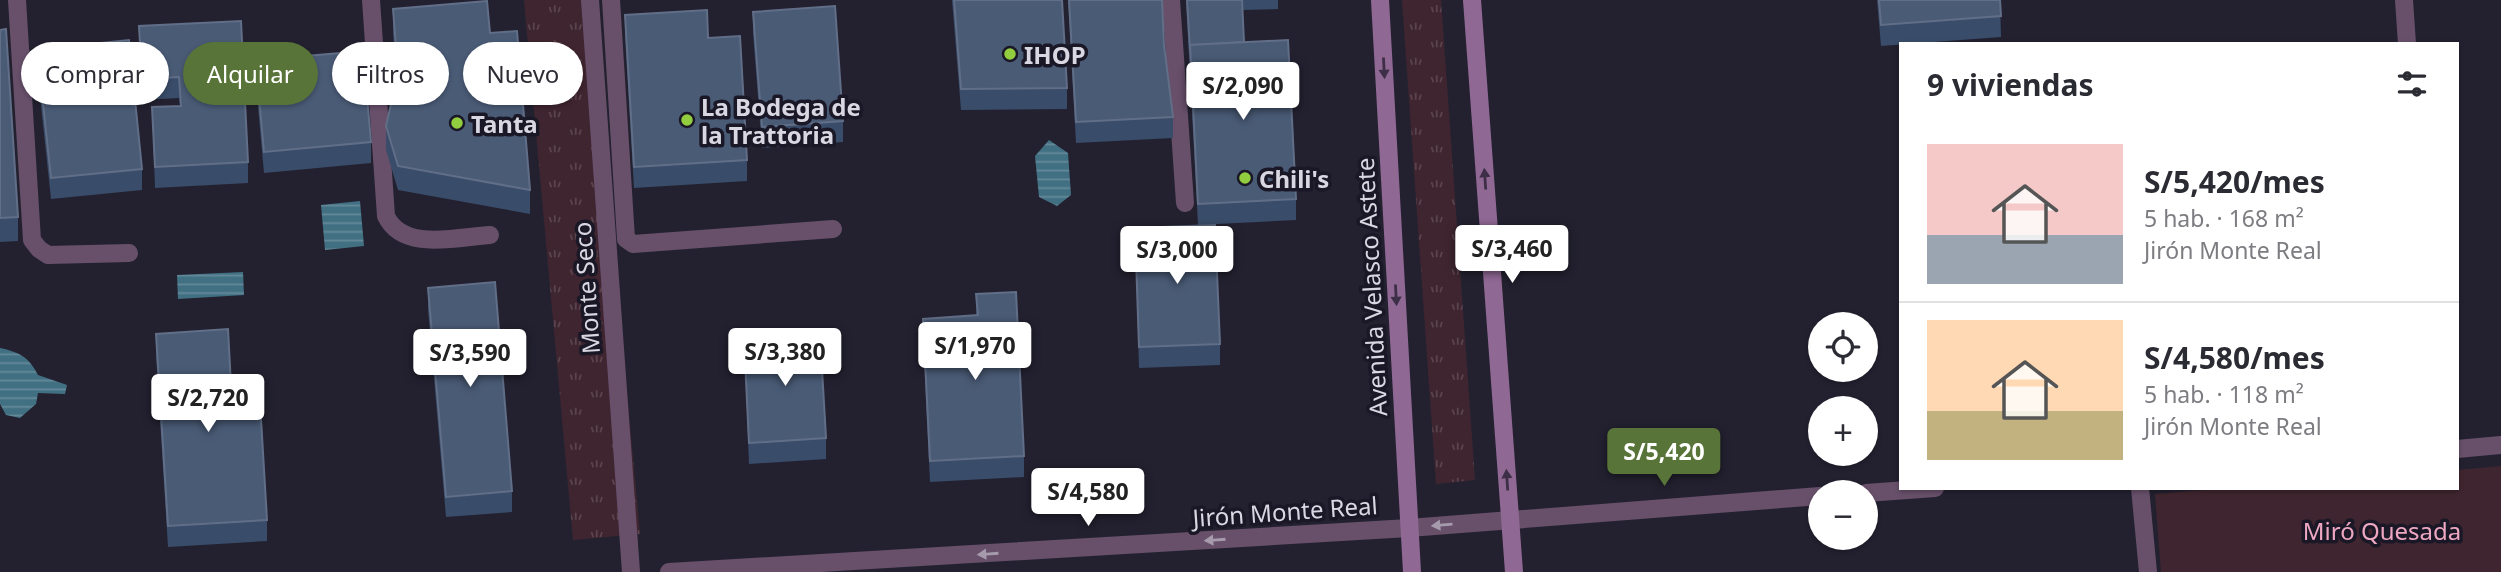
<!DOCTYPE html>
<html lang="es">
<meta charset="utf-8">
<style>
:root{--surface:#fff;--page:#f2f2f3;--text:#2b2b33;--muted:#7c7c81;--line:#e1e1e2;--accent:#597438}
body{margin:0;font-family:"Noto Sans",sans-serif;background:var(--page);color:var(--text);height:100vh;display:flex;flex-direction:column;font-size:26px;white-space:nowrap}
*{box-sizing:border-box;margin:0}
p{font-size:23px;color:var(--muted)}
.icon{flex:none;width:38px;height:38px;fill:none;stroke:currentColor;stroke-width:2;stroke-linecap:round;stroke-linejoin:round}
.map{position:relative;flex:1;overflow:hidden}
.panel{position:absolute;left:1899px;top:42px;width:560px;height:448px;display:flex;flex-direction:column;background:var(--surface);border-radius:0px;box-shadow:0 2px 5px #0004}
.panel>*{flex:none}
.banner{position:absolute;left:21px;top:42px;width:665px;height:63px;display:flex;gap:14px}
.fabs{position:absolute;left:1808px;top:312px;display:grid;gap:14px}
.fabs a{display:grid;place-items:center;width:70px;height:70px;border-radius:50%;background:var(--surface);box-shadow:0 2px 5px #0004;font-size:35px}
.price{position:absolute;translate:-50% -60px;padding:0 16px;border-radius:7px;background:#fff;color:#222;font-size:23px;line-height:46px;filter:drop-shadow(0 2px 4px #0008)}
.price::after{content:'';position:absolute;left:50%;top:42px;width:21px;height:16px;margin-left:-10px;background:inherit;clip-path:polygon(0 0,100% 0,50% 100%)}
.price.on{background:var(--accent);color:#fff}
ul{padding:0;list-style:none}
li{display:flex;align-items:center;gap:21px;height:175px;padding:0 28px}
li+li{border-top:2px solid var(--line)}
li span{display:grid;place-items:center;flex:none;width:196px;height:140px;border-radius:0px;color:#555}
li>.icon{margin-inline-start:auto}
span .icon{width:84px;height:84px;fill:#fffc;stroke-width:1}
li b{font-size:30px}
h2{display:flex;justify-content:space-between;align-items:center;height:84px;padding:0 28px;font-size:30px}
.chip{padding:0 24px;border-radius:32px;background:var(--surface);box-shadow:0 2px 5px #0004;font-size:24px;line-height:63px}
.chip.on{background:var(--accent);color:#fff}
.map>svg:first-child{display:block}
.grass{fill:url(#grass-tufts)}
.park{fill:#3f252f}
.water{fill:url(#water-rules)}
.lines{fill:none;stroke-linecap:round;stroke-linejoin:round}
.service{stroke:#68506b;stroke-width:18}
.pedestrian{stroke:#68506b;stroke-width:18}
.minor{stroke:#68506b;stroke-width:18}
.secondary{stroke:#906894;stroke-width:18}
.wall{fill:#394c69}
.building{fill:#4a5b76;stroke:#616e87;stroke-width:2}
.oneway{fill:#3d2f47}
.oneway2{fill:#a69bac}
.poi-dot{fill:#92cd3f;stroke:#1a1726;stroke-width:2.5}
.labels{text-anchor:middle;dominant-baseline:central;stroke-width:7;stroke-linejoin:round;paint-order:stroke}
.poi-label{font-size:24px;font-weight:bold;fill:#d9d8e2;stroke:#1a1726;text-anchor:start}
.street-label{font-size:24px;fill:#d9d8e2;stroke:#1a1726}
.park-label{font-size:24px;fill:#eda7c1;stroke:#1a1726}
</style>
<div class="map">
<svg width="2501" height="572" viewBox="0 0 2501 572">
<defs>
<pattern id="grass-tufts" width="24" height="20" patternUnits="userSpaceOnUse" patternTransform="scale(1.75)"><rect width="24" height="20" fill="#3f252f"/><path d="M3 7l-1-3M5 7V3M7 7l1-3M15 17l-1-3M17 17v-4M19 17l1-3" fill="none" stroke="#5a444d"/></pattern>
<pattern id="water-rules" width="6" height="5" patternUnits="userSpaceOnUse" patternTransform="scale(1.75)"><rect width="6" height="5" fill="#417083"/><path d="M0 2.5h6" fill="none" stroke="#658a9a"/></pattern>
</defs>
<rect width="100%" height="100%" fill="#232130"/>
<g class="grass">
<polygon points="524,0 591,0 640,534 573,540"/>
<polygon points="1402,0 1441,0 1475,480 1436,484"/>
</g>
<polygon class="park" points="2501,466 2501,572 2161,572 2155,494 2227,488 2457,488 2457,470"/>
<g class="water">
<polygon points="1049,140 1068,153 1071,195 1057,206 1039,197 1035,156"/>
<polygon points="360,201 364,246 325,250 321,205"/>
<polygon points="243,272 244,295 178,299 177,275"/>
<path d="M0,348C19,352 29,357 38,375L67,385L65,394L38,393L36,404L20,418L6,415L0,404Z"/>
</g>
<g class="lines">
<g class="service">
<polyline points="17,0 32,240 39,249 48,255 129,253"/>
<path d="M371,0L386,216C403,252 457,237 490,235"/>
<polyline points="611,0 626,239 633,244 833,229"/>
<polyline points="1171,0 1185,203"/>
</g>
<polyline class="pedestrian" points="590,0 631,572"/>
<g class="minor">
<polyline points="2404,0 2407,44"/>
<polyline points="2457,449 2501,445"/>
<polyline points="2140,488 2148,572"/>
<polyline points="1866,493 1935,488"/>
<polyline points="669,572 1409,528 1820,496"/>
</g>
<g class="secondary">
<polyline points="1380,0 1412,572"/>
<polyline points="1472,0 1514,572"/>
</g>
</g>
<g class="wall">
<polygon points="952,0 1062,0 1067,88 1067,109 961,110"/>
<polygon points="1068,0 1162,0 1164,45 1173,117 1173,138 1076,143"/>
<polygon points="1186,0 1278,0 1278,9 1242,10 1244,42 1296,199 1296,220 1198,225"/>
<polygon points="1877,0 2000,0 2001,37 1881,46"/>
<polygon points="393,9 490,33 530,190 530,214 398,190 386,150 386,126 397,79 393,33"/>
<polygon points="753,12 843,121 843,142 762,148 753,33"/>
<polygon points="625,15 708,38 747,160 747,181 634,188 625,36"/>
<polygon points="139,26 248,162 248,183 155,188 152,107 180,106 179,98 142,100"/>
<polygon points="0,30 18,217 18,241 0,242"/>
<polygon points="72,46 142,169 142,190 51,199 39,87 39,66 72,63"/>
<polygon points="283,58 371,142 371,163 264,173 258,107 258,86 283,83"/>
<polygon points="1135,228 1220,344 1220,365 1139,368"/>
<polygon points="428,288 512,491 512,512 446,517 428,309"/>
<polygon points="976,294 1024,456 1024,477 930,482 923,340 923,319 976,316"/>
<polygon points="156,334 232,404 267,520 267,541 168,547 156,355"/>
<polygon points="744,338 826,438 826,459 749,464"/>
</g>
<g class="building">
<polygon points="954,0 1062,0 1067,88 961,89"/>
<polygon points="1069,0 1162,0 1164,45 1173,117 1076,122"/>
<polygon points="1187,0 1242,0 1244,42 1190,45 1190,50"/>
<polygon points="1879,0 2000,0 2001,16 1881,25"/>
<polygon points="487,1 490,33 517,31 530,190 398,166 386,126 398,73 393,9"/>
<polygon points="835,6 843,121 762,127 753,12"/>
<polygon points="707,10 708,38 740,36 747,160 634,167 625,15"/>
<polygon points="241,21 248,162 155,167 152,107 181,106 179,77 142,79 139,26"/>
<polygon points="6,29 18,217 0,218 0,30"/>
<polygon points="129,40 142,169 51,178 39,66 73,63 72,46"/>
<polygon points="1288,40 1296,199 1198,204 1190,45"/>
<polygon points="363,51 371,142 264,152 258,86 285,83 283,58"/>
<polygon points="1215,225 1220,344 1139,347 1135,228"/>
<polygon points="495,282 512,491 446,497 428,288"/>
<polygon points="1016,292 1024,456 930,461 923,319 978,315 976,294"/>
<polygon points="228,329 232,404 260,402 267,520 168,526 156,334"/>
<polygon points="820,334 826,438 749,443 744,338"/>
</g>
<defs><path id="oneway-solid" d="M-6-.8H1V-3.2L6.5 0L1 3.2V.8H-6Z" transform="scale(1.75)"/></defs>
<g class="oneway">
<use href="#oneway-solid" transform="translate(1384 68) rotate(87)"/>
<use href="#oneway-solid" transform="translate(1485 179) rotate(-94)"/>
<use href="#oneway-solid" transform="translate(1396 295) rotate(87)"/>
<use href="#oneway-solid" transform="translate(1507 480) rotate(-94)"/>
</g>
<g class="oneway2">
<use href="#oneway-solid" transform="translate(1442 525) rotate(175)"/>
<use href="#oneway-solid" transform="translate(1215 540) rotate(176)"/>
<use href="#oneway-solid" transform="translate(988 554) rotate(176)"/>
</g>
<g class="poi-dot">
<circle cx="1010" cy="54" r="7"/>
<circle cx="687" cy="120" r="7"/>
<circle cx="457" cy="123" r="7"/>
<circle cx="1245" cy="178" r="7"/>
</g>
<g class="labels">
<g class="poi-label">
<text x="1024" y="54">IHOP</text>
<text x="701" y="106">La Bodega de<tspan x="701" dy="28">la Trattoria</tspan></text>
<text x="471" y="123">Tanta</text>
<text x="1259" y="178">Chili's</text>
</g>
<g class="street-label">
<text transform="translate(1371 287) rotate(-93)">Avenida Velasco Astete</text>
<text transform="translate(586 288) rotate(-94)">Monte Seco</text>
<text transform="translate(1285 511) rotate(-4)">Jirón Monte Real</text>
</g>
<g class="park-label">
<text x="2382" y="530">Miró Quesada</text>
</g>
</g>
</svg>
<div class="fabs">
<a><svg class="icon" aria-label="locate" viewBox="0 0 24 24"><circle cx="12" cy="12" r="6"/><path d="M12 2v4M12 18v4M2 12h4M18 12h4"/></svg></a>
<a>+</a>
<a>−</a>
</div>
<b class="price" style="left:1243px;top:122px">S/2,090</b>
<b class="price" style="left:1512px;top:285px">S/3,460</b>
<b class="price" style="left:1177px;top:286px">S/3,000</b>
<b class="price" style="left:975px;top:382px">S/1,970</b>
<b class="price" style="left:785px;top:388px">S/3,380</b>
<b class="price" style="left:470px;top:389px">S/3,590</b>
<b class="price" style="left:208px;top:434px">S/2,720</b>
<b class="price on" style="left:1664px;top:488px">S/5,420</b>
<b class="price" style="left:1088px;top:528px">S/4,580</b>
<div class="banner">
<a class="chip">Comprar</a>
<a class="chip on">Alquilar</a>
<a class="chip">Filtros</a>
<a class="chip">Nuevo</a>
</div>
<section class="panel">
<h2>9 viviendas<svg class="icon" aria-label="filters" viewBox="0 0 24 24"><path d="M4 7h16M4 17h16"/><circle cx="9" cy="7" r="2"/><circle cx="15" cy="17" r="2"/></svg></h2>
<ul>
<li><span style="background:linear-gradient(#f6c9c9 65%,#9aa5b1 0)"><svg class="icon" aria-label="home" viewBox="0 0 24 24"><path d="M3 11l9-7 9 7M6 9v11h12V9"/></svg></span><div><b>S/5,420/mes</b><p>5 hab. · 168 m²</p><p>Jirón Monte Real</p></div></li>
<li><span style="background:linear-gradient(#ffd9b3 65%,#c2b280 0)"><svg class="icon" aria-label="home" viewBox="0 0 24 24"><path d="M3 11l9-7 9 7M6 9v11h12V9"/></svg></span><div><b>S/4,580/mes</b><p>5 hab. · 118 m²</p><p>Jirón Monte Real</p></div></li>
</ul>
</section>
</div>
